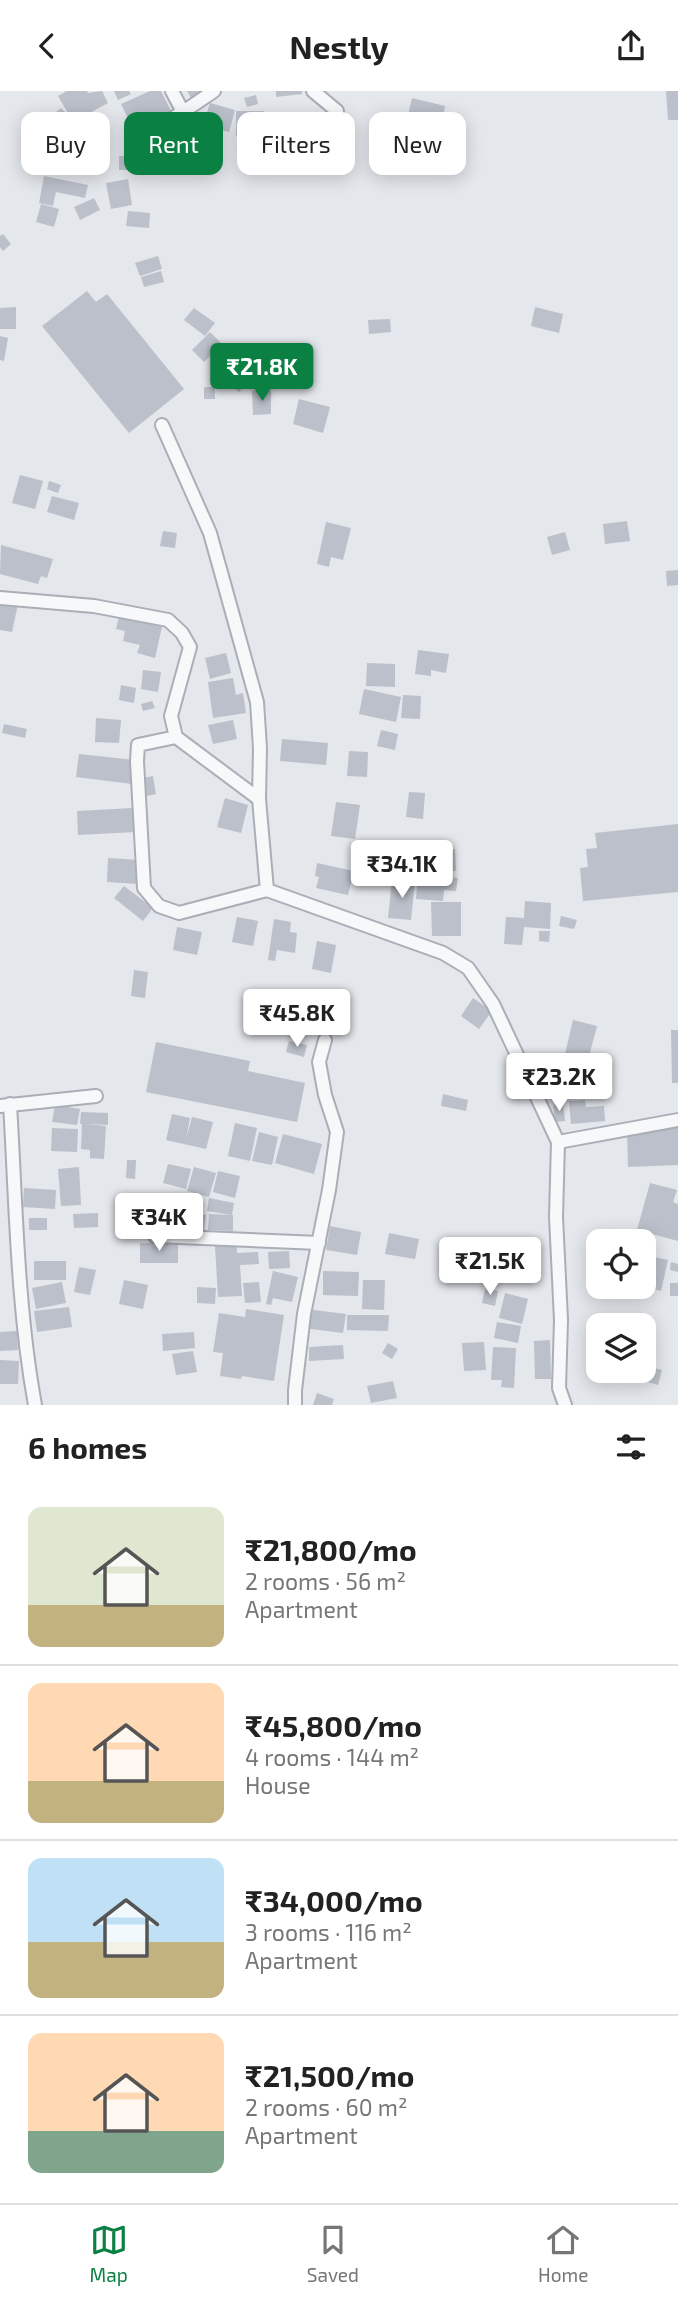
<!DOCTYPE html>
<meta charset="utf-8">
<style>
:root{--surface:#fff;--page:#f2f2f2;--text:#222;--muted:#767676;--line:#e0e0e0;--accent:#0b8043}
body{margin:0;font-family:"Exo 2",sans-serif;background:var(--page);color:var(--text);height:100vh;display:flex;flex-direction:column;font-size:26px;white-space:nowrap}
*{box-sizing:border-box;margin:0}
p{font-size:23px;color:var(--muted)}
.icon{flex:none;width:38px;height:38px;fill:none;stroke:currentColor;stroke-width:2;stroke-linecap:round;stroke-linejoin:round}
.map{position:relative;height:1314px;overflow:hidden}
.side{display:flex;flex-direction:column;background:var(--surface);flex:1}
.side>*{flex:none}
.banner{position:absolute;left:21px;top:21px;width:637px;height:63px;display:flex;gap:14px}
.controls{position:absolute;left:586px;top:1138px;display:grid;gap:14px}
.controls a{display:grid;place-items:center;width:70px;height:70px;border-radius:14px;background:var(--surface);box-shadow:0 4px 18px #0003;font-size:35px}
.price{position:absolute;translate:-50% -60px;padding:0 16px;border-radius:7px;background:#fff;color:#222;font-size:23px;line-height:46px;filter:drop-shadow(0 2px 4px #0008)}
.price::after{content:'';position:absolute;left:50%;top:42px;width:21px;height:16px;margin-left:-10px;background:inherit;clip-path:polygon(0 0,100% 0,50% 100%)}
.price.on{background:var(--accent);color:#fff}
ul{padding:0;list-style:none}
li{display:flex;align-items:center;gap:21px;height:175px;padding:0 28px}
li+li{border-top:2px solid var(--line)}
li span{display:grid;place-items:center;flex:none;width:196px;height:140px;border-radius:14px;color:#555}
li>.icon{margin-inline-start:auto}
span .icon{width:84px;height:84px;fill:#fffc;stroke-width:1}
li b{font-size:30px}
h2{display:flex;justify-content:space-between;align-items:center;height:84px;padding:0 28px;font-size:30px}
.pill{padding:0 24px;border-radius:14px;background:var(--surface);box-shadow:0 4px 18px #0003;font-size:24px;line-height:63px}
.pill.on{background:var(--accent);color:#fff}
header{display:flex;justify-content:space-between;align-items:center;height:91px;padding:0 28px;background:var(--surface);font-size:32px;font-weight:700}
.menu{display:flex;justify-content:space-around;align-items:center;height:98px;border-top:2px solid var(--line);background:var(--surface);font-size:19px;color:var(--muted)}
.menu a{display:grid;justify-items:center;gap:4px}
.menu .on{color:var(--accent)}
.map>svg:first-child{display:block}
.building{fill:#bbc0ca}
.lines{fill:none;stroke-linecap:round;stroke-linejoin:round}
.street-casing{stroke:#a9aeb7;stroke-width:16}
.street{stroke:#f7f8fa;stroke-width:12}
</style>
<header><svg class="icon" aria-label="back" viewBox="0 0 24 24"><path d="M15 5l-7 7 7 7"/></svg>Nestly<svg class="icon" aria-label="share" viewBox="0 0 24 24"><path d="M12 15V3M7 8l5-5 5 5M5 13v7h14v-7"/></svg></header>
<div class="map">
<svg width="678" height="1314" viewBox="0 0 678 1314">
<rect width="100%" height="100%" fill="#e4e7ec"/>
<g class="building">
<polygon points="67,0 87,0 88,2 102,0 108,12 73,31 58,5"/>
<polygon points="114,0 129,0 131,3 118,9"/>
<polygon points="150,0 161,0 172,22 147,33 143,25 130,31 121,13"/>
<polygon points="187,0 205,0 191,7"/>
<polygon points="276,0 302,0 302,3 276,6"/>
<polygon points="666,0 678,0 678,29 668,29"/>
<polygon points="256,4 258,13 247,16 244,7"/>
<polygon points="412,7 445,15 440,41 406,33"/>
<polygon points="210,12 235,19 229,41 203,34"/>
<polygon points="61,17 68,24 57,32 51,25"/>
<polygon points="236,20 264,20 264,41 250,41 250,45 236,45"/>
<polygon points="92,29 103,49 83,61 71,41"/>
<polygon points="300,30 321,33 318,48 298,45"/>
<polygon points="268,33 290,33 289,52 268,51"/>
<polygon points="263,54 284,56 283,75 262,74"/>
<polygon points="119,65 129,65 130,79 119,79"/>
<polygon points="44,85 88,94 85,107 56,101 53,115 39,112"/>
<polygon points="128,88 132,114 111,118 106,92"/>
<polygon points="94,107 100,119 80,129 74,116"/>
<polygon points="41,113 59,118 54,136 36,131"/>
<polygon points="128,120 150,122 149,137 126,135"/>
<polygon points="3,143 11,153 3,160 0,156 0,145"/>
<polygon points="158,165 162,178 140,185 135,172"/>
<polygon points="161,180 164,191 144,196 141,186"/>
<polygon points="87,200 96,211 107,203 184,298 129,342 42,235"/>
<polygon points="16,216 16,238 0,238 0,217"/>
<polygon points="535,216 563,223 559,242 531,235"/>
<polygon points="194,217 215,232 205,245 184,229"/>
<polygon points="390,228 391,241 369,243 368,229"/>
<polygon points="210,241 222,253 204,271 192,259"/>
<polygon points="0,245 8,247 4,270 0,269"/>
<polygon points="234,271 252,286 239,301 221,287"/>
<rect x="204" y="296" width="11" height="12"/>
<polygon points="252,300 271,300 271,323 253,324"/>
<polygon points="299,308 330,316 323,342 293,333"/>
<polygon points="20,384 43,390 35,418 12,412"/>
<polygon points="49,390 61,394 58,402 47,398"/>
<polygon points="52,405 79,412 74,429 47,421"/>
<polygon points="627,430 630,450 605,453 603,433"/>
<polygon points="326,431 351,437 343,469 331,466 329,476 317,473"/>
<polygon points="163,440 177,442 175,457 160,455"/>
<polygon points="565,441 570,459 552,464 547,446"/>
<polygon points="1,454 53,468 47,487 41,485 38,493 0,483"/>
<polygon points="678,479 678,494 667,495 666,480"/>
<polygon points="0,509 18,513 12,541 0,539"/>
<polygon points="119,526 162,536 155,567 137,562 140,554 123,550 125,540 116,538"/>
<polygon points="418,559 449,563 446,582 431,579 431,585 415,583"/>
<polygon points="226,562 231,582 210,588 205,567"/>
<polygon points="367,572 395,573 395,596 366,595"/>
<polygon points="143,579 161,581 158,601 141,598"/>
<polygon points="233,587 236,604 243,602 246,622 213,627 208,591"/>
<polygon points="121,594 136,597 134,612 119,609"/>
<polygon points="364,598 401,606 396,631 359,623"/>
<polygon points="403,604 421,605 420,628 401,627"/>
<polygon points="152,610 155,617 143,620 141,613"/>
<polygon points="96,627 121,629 119,652 95,651"/>
<polygon points="233,629 237,648 213,653 208,634"/>
<polygon points="4,633 27,638 25,647 2,642"/>
<polygon points="381,639 398,643 395,659 377,655"/>
<polygon points="282,648 328,652 326,674 280,670"/>
<polygon points="349,660 368,661 367,686 347,685"/>
<polygon points="79,663 135,669 132,693 76,686"/>
<polygon points="153,685 156,703 147,705 143,687"/>
<polygon points="409,701 425,702 423,728 406,726"/>
<polygon points="225,707 248,714 241,742 217,736"/>
<polygon points="336,711 360,714 355,748 331,745"/>
<polygon points="133,717 135,741 78,744 77,720"/>
<polygon points="678,733 678,801 583,810 580,777 588,776 586,758 597,757 595,742"/>
<polygon points="421,758 455,758 456,780 421,781"/>
<polygon points="108,767 140,769 138,793 107,791"/>
<polygon points="317,772 354,780 348,804 316,797 319,786 315,785"/>
<polygon points="418,783 458,787 456,800 444,799 443,810 416,808"/>
<polygon points="392,789 415,791 411,829 388,827"/>
<polygon points="124,795 153,817 143,830 114,807"/>
<polygon points="525,810 551,812 550,838 524,836 522,854 504,853 506,826 524,827"/>
<polygon points="431,811 461,811 461,845 432,845"/>
<polygon points="561,825 577,829 574,838 559,835"/>
<polygon points="237,826 258,830 253,855 232,851"/>
<polygon points="274,828 291,831 290,841 297,842 295,862 277,859 275,870 268,869"/>
<polygon points="177,836 202,841 197,864 173,859"/>
<polygon points="539,840 550,840 549,851 539,850"/>
<polygon points="317,850 336,854 331,882 312,878"/>
<polygon points="134,879 148,881 145,907 131,905"/>
<polygon points="473,907 492,920 479,938 461,925"/>
<polygon points="573,929 597,935 588,969 565,963"/>
<polygon points="671,939 678,939 678,992 672,992"/>
<polygon points="289,950 307,954 304,966 286,961"/>
<polygon points="156,951 250,970 248,980 305,992 297,1031 146,1001"/>
<polygon points="443,1003 468,1009 466,1020 441,1015"/>
<polygon points="585,1009 586,1016 604,1015 605,1030 571,1033 569,1010"/>
<polygon points="563,1012 565,1030 555,1031 553,1014"/>
<polygon points="55,1014 80,1018 77,1034 52,1031"/>
<polygon points="81,1021 108,1022 108,1034 85,1033 106,1035 104,1068 90,1067 90,1059 81,1058 82,1033 80,1033"/>
<polygon points="172,1023 190,1027 186,1048 192,1026 213,1031 206,1058 166,1049"/>
<polygon points="235,1032 257,1037 250,1070 228,1065"/>
<polygon points="52,1037 78,1038 77,1061 51,1060"/>
<polygon points="678,1037 678,1074 628,1076 627,1039"/>
<polygon points="259,1041 278,1046 272,1074 252,1070"/>
<polygon points="283,1043 322,1053 314,1083 275,1072"/>
<polygon points="127,1069 136,1069 135,1088 126,1087"/>
<polygon points="168,1073 191,1078 186,1098 163,1092"/>
<polygon points="79,1076 81,1114 61,1115 58,1078"/>
<polygon points="194,1076 216,1082 209,1106 187,1100"/>
<polygon points="218,1080 240,1085 235,1107 213,1101"/>
<polygon points="650,1092 677,1099 673,1111 678,1113 678,1150 637,1139"/>
<polygon points="24,1097 56,1099 55,1118 23,1116"/>
<polygon points="209,1107 234,1112 232,1124 207,1120"/>
<polygon points="147,1111 164,1117 159,1131 143,1126"/>
<polygon points="197,1111 202,1112 200,1123 206,1124 204,1139 176,1135 178,1117 195,1120"/>
<polygon points="98,1122 98,1136 74,1137 73,1123"/>
<polygon points="209,1123 233,1124 233,1140 208,1139"/>
<rect x="29" y="1127" width="18" height="12"/>
<polygon points="330,1135 361,1141 357,1164 326,1159"/>
<polygon points="389,1142 419,1148 415,1168 385,1163"/>
<rect x="140" y="1152" width="38" height="20"/>
<polygon points="237,1154 237,1162 258,1161 259,1173 240,1174 242,1205 218,1206 215,1155"/>
<polygon points="289,1160 290,1177 269,1178 268,1161"/>
<polygon points="644,1164 668,1169 661,1200 644,1196"/>
<rect x="34" y="1170" width="32" height="19"/>
<polygon points="671,1171 678,1173 678,1181 670,1179"/>
<polygon points="79,1176 96,1179 90,1204 74,1201"/>
<polygon points="273,1180 298,1186 292,1211 273,1207 271,1214 266,1213"/>
<polygon points="323,1180 359,1181 358,1205 323,1204"/>
<polygon points="124,1189 148,1194 143,1218 119,1213"/>
<polygon points="363,1189 385,1189 384,1219 362,1218"/>
<polygon points="62,1191 66,1212 36,1218 32,1197"/>
<polygon points="259,1191 261,1211 245,1212 243,1192"/>
<rect x="670" y="1192" width="8" height="13"/>
<polygon points="197,1196 216,1197 215,1213 197,1212"/>
<polygon points="485,1198 498,1200 495,1215 482,1212"/>
<polygon points="505,1202 528,1208 522,1233 499,1227"/>
<polygon points="69,1216 72,1236 37,1241 34,1220"/>
<polygon points="246,1218 284,1224 274,1290 242,1285 241,1288 220,1285 223,1262 213,1261 219,1222 245,1226"/>
<polygon points="306,1218 346,1223 343,1242 303,1237"/>
<polygon points="347,1224 389,1224 388,1240 347,1239"/>
<polygon points="497,1231 521,1235 518,1252 494,1247"/>
<polygon points="17,1240 18,1259 0,1260 0,1241"/>
<polygon points="194,1241 195,1257 163,1260 162,1243"/>
<polygon points="550,1249 551,1288 535,1288 534,1250"/>
<polygon points="484,1251 486,1279 464,1280 462,1252"/>
<polygon points="388,1252 398,1258 392,1268 382,1262"/>
<polygon points="343,1254 344,1268 309,1270 309,1256"/>
<polygon points="493,1256 516,1257 514,1297 501,1296 502,1289 491,1289"/>
<polygon points="193,1260 197,1281 176,1284 172,1263"/>
<polygon points="0,1269 19,1270 18,1293 0,1293"/>
<polygon points="644,1274 662,1279 658,1294 631,1286 633,1279 644,1279"/>
<polygon points="393,1290 397,1307 371,1312 367,1295"/>
<polygon points="317,1302 334,1308 332,1314 313,1314"/>
</g>
<g class="lines">
<defs>
<g id="street">
<polyline points="172,0 183,21 214,0"/>
<polyline points="313,0 337,20"/>
<polyline points="135,50 183,21"/>
<polyline points="162,334 210,442 257,611 260,657 259,708 267,799"/>
<polyline points="0,507 94,515 168,529 182,542 190,556 171,625 176,646 259,708"/>
<polyline points="176,646 138,654 137,670 144,797 159,815 179,822 267,799 443,862 468,877 493,913 558,1051 556,1126 561,1229 559,1297 565,1314"/>
<path d="M10,1013C16,1113 17,1215 35,1314"/>
<polyline points="0,1015 96,1005"/>
<polyline points="558,1051 678,1029"/>
<polyline points="155,1145 319,1152"/>
<polyline points="295,1314 295,1299 304,1223 329,1099 337,1041 325,1004 319,971 325,949"/>
</g>
</defs>
<use href="#street" class="street-casing"/>
<use href="#street" class="street"/>
</g>
</svg>
<div class="controls">
<a><svg class="icon" aria-label="locate" viewBox="0 0 24 24"><circle cx="12" cy="12" r="6"/><path d="M12 2v4M12 18v4M2 12h4M18 12h4"/></svg></a>
<a><svg class="icon" aria-label="layers" viewBox="0 0 24 24"><path d="M12 4l9 5-9 5-9-5zM3 14l9 5 9-5"/></svg></a>
</div>
<b class="price on" style="left:262px;top:312px">₹21.8K</b>
<b class="price" style="left:402px;top:809px">₹34.1K</b>
<b class="price" style="left:297px;top:958px">₹45.8K</b>
<b class="price" style="left:559px;top:1022px">₹23.2K</b>
<b class="price" style="left:159px;top:1162px">₹34K</b>
<b class="price" style="left:490px;top:1206px">₹21.5K</b>
<div class="banner">
<a class="pill">Buy</a>
<a class="pill on">Rent</a>
<a class="pill">Filters</a>
<a class="pill">New</a>
</div>
</div>
<section class="side">
<h2>6 homes<svg class="icon" aria-label="filters" viewBox="0 0 24 24"><path d="M4 7h16M4 17h16"/><circle cx="9" cy="7" r="2"/><circle cx="15" cy="17" r="2"/></svg></h2>
<ul>
<li><span style="background:linear-gradient(#dfe7d0 70%,#c2b280 0)"><svg class="icon" aria-label="home" viewBox="0 0 24 24"><path d="M3 11l9-7 9 7M6 9v11h12V9"/></svg></span><div><b>₹21,800/mo</b><p>2 rooms · 56 m²</p><p>Apartment</p></div></li>
<li><span style="background:linear-gradient(#ffd9b3 70%,#c2b280 0)"><svg class="icon" aria-label="home" viewBox="0 0 24 24"><path d="M3 11l9-7 9 7M6 9v11h12V9"/></svg></span><div><b>₹45,800/mo</b><p>4 rooms · 144 m²</p><p>House</p></div></li>
<li><span style="background:linear-gradient(#bfe0f5 60%,#c2b280 0)"><svg class="icon" aria-label="home" viewBox="0 0 24 24"><path d="M3 11l9-7 9 7M6 9v11h12V9"/></svg></span><div><b>₹34,000/mo</b><p>3 rooms · 116 m²</p><p>Apartment</p></div></li>
<li><span style="background:linear-gradient(#ffd9b3 70%,#7fa58c 0)"><svg class="icon" aria-label="home" viewBox="0 0 24 24"><path d="M3 11l9-7 9 7M6 9v11h12V9"/></svg></span><div><b>₹21,500/mo</b><p>2 rooms · 60 m²</p><p>Apartment</p></div></li>
</ul>
</section>
<nav class="menu">
<a class="on"><svg class="icon" aria-label="map" viewBox="0 0 24 24"><path d="M3 6l6-2 6 2 6-2v14l-6 2-6-2-6 2zM9 4v14M15 6v14"/></svg>Map</a>
<a><svg class="icon" aria-label="saved" viewBox="0 0 24 24"><path d="M7 4h10v16l-5-4-5 4z"/></svg>Saved</a>
<a><svg class="icon" aria-label="home" viewBox="0 0 24 24"><path d="M3 11l9-7 9 7M6 9v11h12V9"/></svg>Home</a>
</nav>
